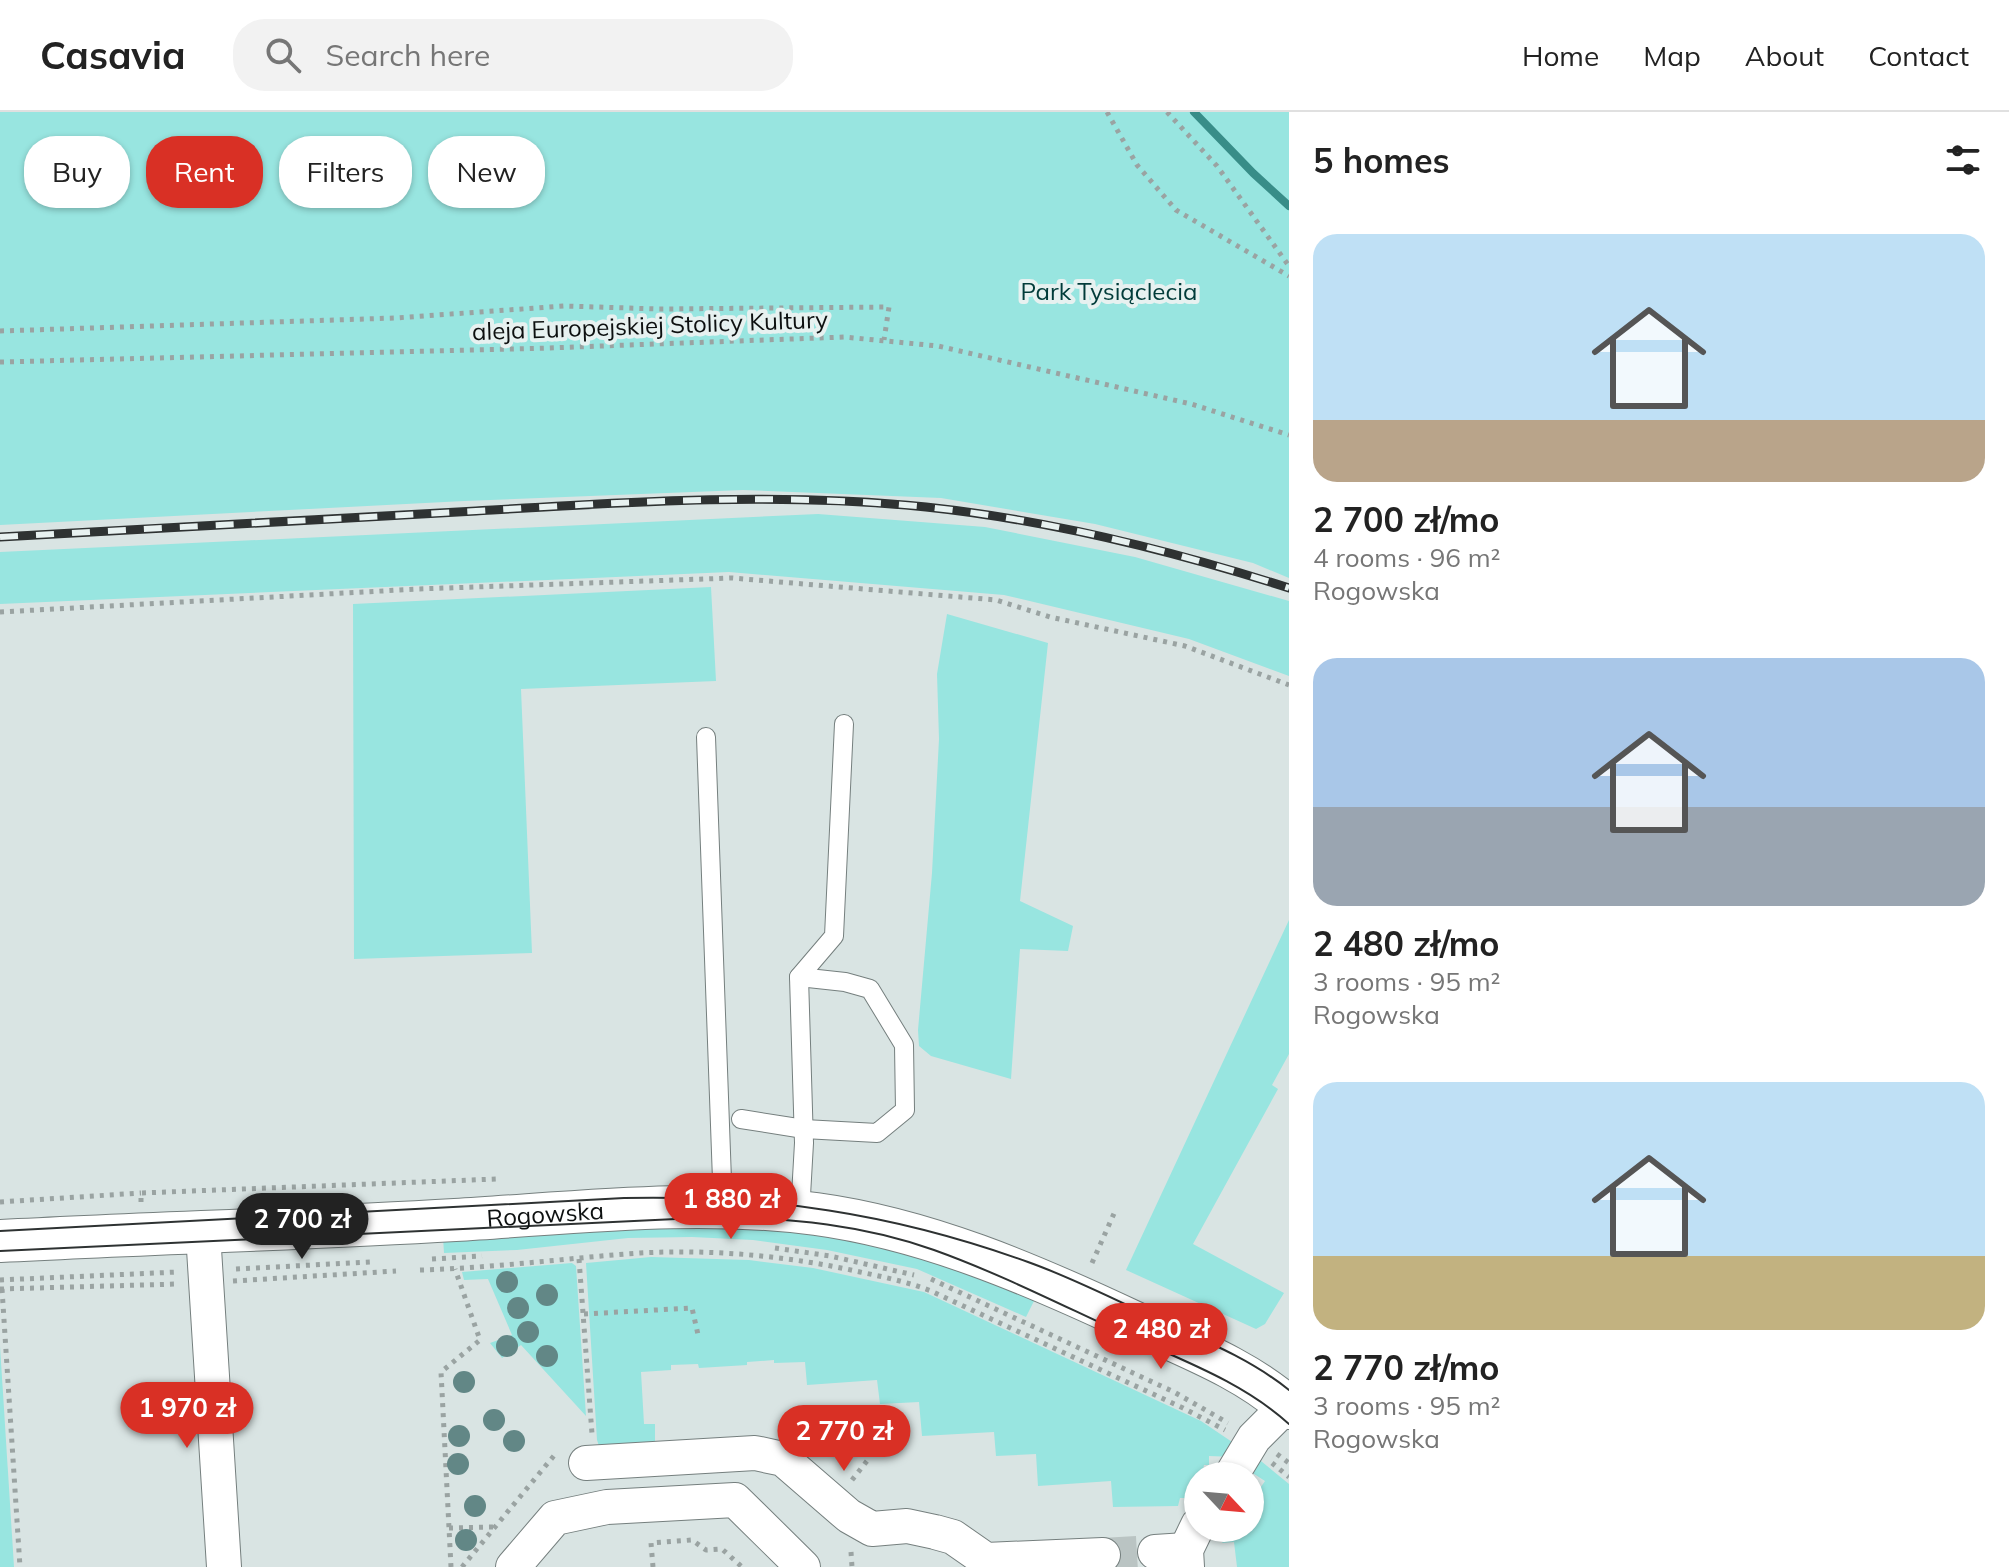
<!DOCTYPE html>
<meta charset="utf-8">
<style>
:root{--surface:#fff;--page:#f2f2f2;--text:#222;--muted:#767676;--line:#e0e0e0;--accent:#d93025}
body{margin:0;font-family:Mulish,sans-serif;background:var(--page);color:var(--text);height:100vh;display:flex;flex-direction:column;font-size:30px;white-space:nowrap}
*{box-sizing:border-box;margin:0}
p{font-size:26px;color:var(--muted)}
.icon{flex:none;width:44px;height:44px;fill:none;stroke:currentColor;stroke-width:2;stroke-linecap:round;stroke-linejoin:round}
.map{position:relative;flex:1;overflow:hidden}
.drawer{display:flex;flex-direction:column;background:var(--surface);width:720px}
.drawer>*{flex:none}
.hud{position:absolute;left:24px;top:24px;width:760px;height:72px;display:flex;gap:16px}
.needle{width:52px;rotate:116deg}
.fabs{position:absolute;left:1184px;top:1350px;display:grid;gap:16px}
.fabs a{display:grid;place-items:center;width:80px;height:80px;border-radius:50%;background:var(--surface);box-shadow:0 2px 6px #0004;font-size:40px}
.price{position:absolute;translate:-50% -68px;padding:0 18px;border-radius:28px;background:var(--accent);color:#fff;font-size:26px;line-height:52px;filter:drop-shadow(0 2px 4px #0008)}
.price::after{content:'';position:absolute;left:50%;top:48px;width:24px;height:18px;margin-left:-12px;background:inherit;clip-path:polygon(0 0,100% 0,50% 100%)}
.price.on{background:#222;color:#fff}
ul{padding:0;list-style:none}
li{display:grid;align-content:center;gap:16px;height:424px;padding:0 24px}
li span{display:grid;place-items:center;height:248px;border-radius:24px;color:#555}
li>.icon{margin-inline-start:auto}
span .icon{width:144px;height:144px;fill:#fffc;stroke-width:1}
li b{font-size:34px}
h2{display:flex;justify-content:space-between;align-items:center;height:96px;padding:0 24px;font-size:34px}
.pill{padding:0 28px;border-radius:32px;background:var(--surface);box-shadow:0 2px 6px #0004;font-size:28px;line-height:72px}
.pill.on{background:var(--accent);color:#fff}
header{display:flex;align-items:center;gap:48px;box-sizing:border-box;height:112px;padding:0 40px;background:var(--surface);border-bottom:2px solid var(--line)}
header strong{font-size:38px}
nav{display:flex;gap:44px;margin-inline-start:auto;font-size:28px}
.search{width:560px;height:72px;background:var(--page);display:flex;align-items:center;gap:20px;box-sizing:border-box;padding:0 28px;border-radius:32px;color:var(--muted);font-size:30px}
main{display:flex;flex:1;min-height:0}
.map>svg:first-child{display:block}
.green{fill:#98e5e0}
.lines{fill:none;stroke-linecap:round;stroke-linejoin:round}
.stream{stroke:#388d88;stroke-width:8}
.minor-tunnel{stroke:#bac4c3;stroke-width:34;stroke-dasharray:34 17;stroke-linecap:butt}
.service-casing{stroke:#757f7e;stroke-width:20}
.minor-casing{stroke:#757f7e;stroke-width:36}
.tertiary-casing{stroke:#757f7e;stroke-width:44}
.path{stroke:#9aa3a2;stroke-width:5;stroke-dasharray:4 6;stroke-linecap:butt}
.service{stroke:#fff;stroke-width:18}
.minor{stroke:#fff;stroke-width:34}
.tertiary{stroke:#fff;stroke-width:42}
.tram{stroke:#2e3232;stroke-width:2}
.rail-casing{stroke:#2e3232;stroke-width:9}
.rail{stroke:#e7f1f0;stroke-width:6;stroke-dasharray:18;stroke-linecap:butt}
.tree{fill:#628786}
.labels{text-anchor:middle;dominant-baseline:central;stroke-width:8;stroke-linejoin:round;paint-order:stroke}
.park-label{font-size:24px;fill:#013b39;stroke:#e7f1f0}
.street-label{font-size:24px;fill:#0d1010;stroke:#e7f1f0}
</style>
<header>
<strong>Casavia</strong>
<div class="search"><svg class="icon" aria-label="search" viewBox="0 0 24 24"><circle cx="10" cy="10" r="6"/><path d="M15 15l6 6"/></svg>Search here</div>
<nav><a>Home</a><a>Map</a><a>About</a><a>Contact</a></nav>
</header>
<main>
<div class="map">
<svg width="1289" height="1455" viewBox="0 0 1289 1455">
<rect width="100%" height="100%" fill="#d9e4e3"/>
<g class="green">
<polygon points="0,0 1289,0 1289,466 1253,451 1095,412 941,386 743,378 464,389 0,413"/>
<polygon points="818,402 985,415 1135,445 1289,489 1289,564 1189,527 1004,483 729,460 0,492 0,440"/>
<polygon points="711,475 716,569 521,577 532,841 354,847 353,492"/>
<polygon points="947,502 1048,531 1020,789 1073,814 1068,839 1020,837 1011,967 931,944 919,934 918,918 932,761 939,627 937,562"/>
<polygon points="1289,808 1289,942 1272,973 1278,977 1193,1132 1284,1181 1265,1212 1256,1217 1126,1158"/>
<polygon points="783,1115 897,1135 1035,1187 1026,1205 917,1157 827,1138 753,1128 692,1125 628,1126 517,1138 444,1141 443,1125 652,1116"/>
<polygon points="651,1145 749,1148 813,1156 924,1180 1201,1309 1241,1336 1235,1345 1209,1344 1209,1353 1204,1353 1202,1362 1198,1362 1196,1372 1189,1371 1186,1386 1180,1386 1178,1394 1113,1395 1111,1369 1038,1374 1036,1342 996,1344 994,1320 922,1324 919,1290 880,1292 877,1268 807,1273 805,1250 774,1251 774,1248 747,1250 747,1253 699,1256 698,1252 671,1253 671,1258 641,1260 644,1312 655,1312 655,1337 601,1340 597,1328 586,1151"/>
<polygon points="572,1151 576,1154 586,1304 521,1233 502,1246 490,1231 512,1223 488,1167 464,1168 462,1160"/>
<polygon points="0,1234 14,1455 0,1455"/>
<polygon points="1256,1345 1289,1372 1289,1455 1237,1455 1234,1430 1222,1431 1233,1416 1250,1416 1250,1391 1265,1369 1248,1358"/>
</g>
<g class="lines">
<polyline class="stream" points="1194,0 1253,61 1289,94"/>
<polyline class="minor-tunnel" points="1103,1443 1155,1440"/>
<defs>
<g id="service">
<polyline points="706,625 723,1096"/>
<polyline points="741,1007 804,1017 877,1021 905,998 904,933 870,877 845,870 799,865"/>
<polyline points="800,1101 804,1031 799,865 834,824 844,612"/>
</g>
<g id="minor">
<polyline points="203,1121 224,1455"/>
<polyline points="586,1351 755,1341 783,1347 849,1404 872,1417 907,1414 935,1420 953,1425 986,1448 1103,1443"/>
<polyline points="1231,1364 1254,1326 1289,1291"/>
<polyline points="1155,1440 1186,1438"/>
<polyline points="513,1455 555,1406 607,1395 735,1388 803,1455"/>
<polyline points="1187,1455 1186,1438 1198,1413"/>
</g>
<g id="tertiary">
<path id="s1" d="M0,1129C152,1121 303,1117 455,1108C574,1101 696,1086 816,1102C926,1117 1031,1162 1131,1209C1184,1234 1245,1256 1289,1296"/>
</g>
</defs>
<use href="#service" class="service-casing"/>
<use href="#minor" class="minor-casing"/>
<use href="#tertiary" class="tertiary-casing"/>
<g class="path">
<polyline points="1107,0 1137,53 1176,98 1289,164"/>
<polyline points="1167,0 1217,54 1289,154"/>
<polyline points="0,219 395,206 564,194 659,197 889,195 884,228"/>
<polyline points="0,250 549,236 844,225 938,234 1191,292 1289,323"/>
<polyline points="0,500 418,477 732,466 996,488 1050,505 1185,534 1289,573"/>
<polyline points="0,1090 141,1081"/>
<polyline points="141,1090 141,1081 497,1067"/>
<polyline points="775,1136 830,1144 914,1163"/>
<polyline points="432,1147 482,1144"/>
<polyline points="579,1147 592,1322"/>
<polyline points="1092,1151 1116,1097"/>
<polyline points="236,1157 370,1150"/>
<path d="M420,1158C494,1156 567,1146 640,1141C713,1137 789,1144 860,1160C884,1165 908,1170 931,1179L1183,1296L1225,1318"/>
<polyline points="931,1167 1174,1280 1228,1311"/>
<polyline points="0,1168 178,1160"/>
<polyline points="233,1169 396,1159"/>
<polyline points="0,1177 178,1172"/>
<polyline points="2,1177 20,1455"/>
<polyline points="584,1202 692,1196 699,1227"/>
<polyline points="1277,1342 1289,1351"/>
<polyline points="1272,1351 1289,1365"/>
<polyline points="852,1368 867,1349"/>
<polyline points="449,1416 494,1415"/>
<polyline points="851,1440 852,1455"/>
<polyline points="451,1455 441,1260 480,1228 455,1157"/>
<polyline points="462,1455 557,1340"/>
<polyline points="653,1455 651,1431 692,1428 706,1438 722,1437 742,1455"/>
</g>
<use href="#service" class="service"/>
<use href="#minor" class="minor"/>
<use href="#tertiary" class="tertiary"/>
<g class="tram">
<path d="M0,1119L624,1086C768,1083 892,1101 1028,1150C1070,1165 1110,1185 1150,1204C1198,1226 1248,1245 1289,1278"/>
<path d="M0,1139L718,1105C791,1106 864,1113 934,1138C1001,1162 1065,1195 1129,1224C1184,1249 1244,1271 1289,1312"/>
</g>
<defs>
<path id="rail" d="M0,425C159,416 317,408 476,399C626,390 777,380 926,395C1050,408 1170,438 1289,476"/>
</defs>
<use href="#rail" class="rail-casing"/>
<use href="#rail" class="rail"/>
</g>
<g class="tree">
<circle cx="507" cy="1170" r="11"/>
<circle cx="547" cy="1183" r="11"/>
<circle cx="518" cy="1196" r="11"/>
<circle cx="528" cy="1220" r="11"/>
<circle cx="507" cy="1234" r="11"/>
<circle cx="547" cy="1244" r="11"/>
<circle cx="464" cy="1270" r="11"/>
<circle cx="494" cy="1308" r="11"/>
<circle cx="459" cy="1324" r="11"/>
<circle cx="514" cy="1329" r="11"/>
<circle cx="458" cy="1352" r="11"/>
<circle cx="475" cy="1394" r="11"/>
<circle cx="466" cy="1428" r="11"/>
</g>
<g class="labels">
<g class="park-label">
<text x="1109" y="179">Park Tysiąclecia</text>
</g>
<g class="street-label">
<text transform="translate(650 213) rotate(-2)">aleja Europejskiej Stolicy Kultury</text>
<text stroke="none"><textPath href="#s1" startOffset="546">Rogowska</textPath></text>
</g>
</g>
</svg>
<div class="fabs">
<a><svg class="needle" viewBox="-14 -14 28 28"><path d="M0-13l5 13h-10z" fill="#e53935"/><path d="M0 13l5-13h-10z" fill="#767676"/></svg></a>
</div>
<b class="price" style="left:731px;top:1129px">1 880 zł</b>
<b class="price on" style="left:302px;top:1149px">2 700 zł</b>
<b class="price" style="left:1161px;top:1259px">2 480 zł</b>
<b class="price" style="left:187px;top:1338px">1 970 zł</b>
<b class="price" style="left:844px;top:1361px">2 770 zł</b>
<div class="hud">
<a class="pill">Buy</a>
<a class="pill on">Rent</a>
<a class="pill">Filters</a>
<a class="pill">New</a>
</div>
</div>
<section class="drawer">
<h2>5 homes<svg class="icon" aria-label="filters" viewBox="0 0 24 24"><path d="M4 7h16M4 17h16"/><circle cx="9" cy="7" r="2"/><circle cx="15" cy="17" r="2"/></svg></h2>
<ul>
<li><span style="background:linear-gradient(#bfe0f5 75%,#b9a48a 0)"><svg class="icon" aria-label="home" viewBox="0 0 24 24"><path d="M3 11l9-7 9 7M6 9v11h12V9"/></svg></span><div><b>2 700 zł/mo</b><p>4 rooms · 96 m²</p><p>Rogowska</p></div></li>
<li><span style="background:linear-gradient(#a9c7e8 60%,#9aa5b1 0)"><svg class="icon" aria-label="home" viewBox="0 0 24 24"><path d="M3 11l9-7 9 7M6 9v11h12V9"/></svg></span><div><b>2 480 zł/mo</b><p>3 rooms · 95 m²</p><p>Rogowska</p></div></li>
<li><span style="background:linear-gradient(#bfe0f5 70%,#c2b280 0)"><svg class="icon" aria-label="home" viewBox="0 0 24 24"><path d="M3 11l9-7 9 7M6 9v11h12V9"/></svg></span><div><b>2 770 zł/mo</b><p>3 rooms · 95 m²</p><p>Rogowska</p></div></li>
</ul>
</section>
</main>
